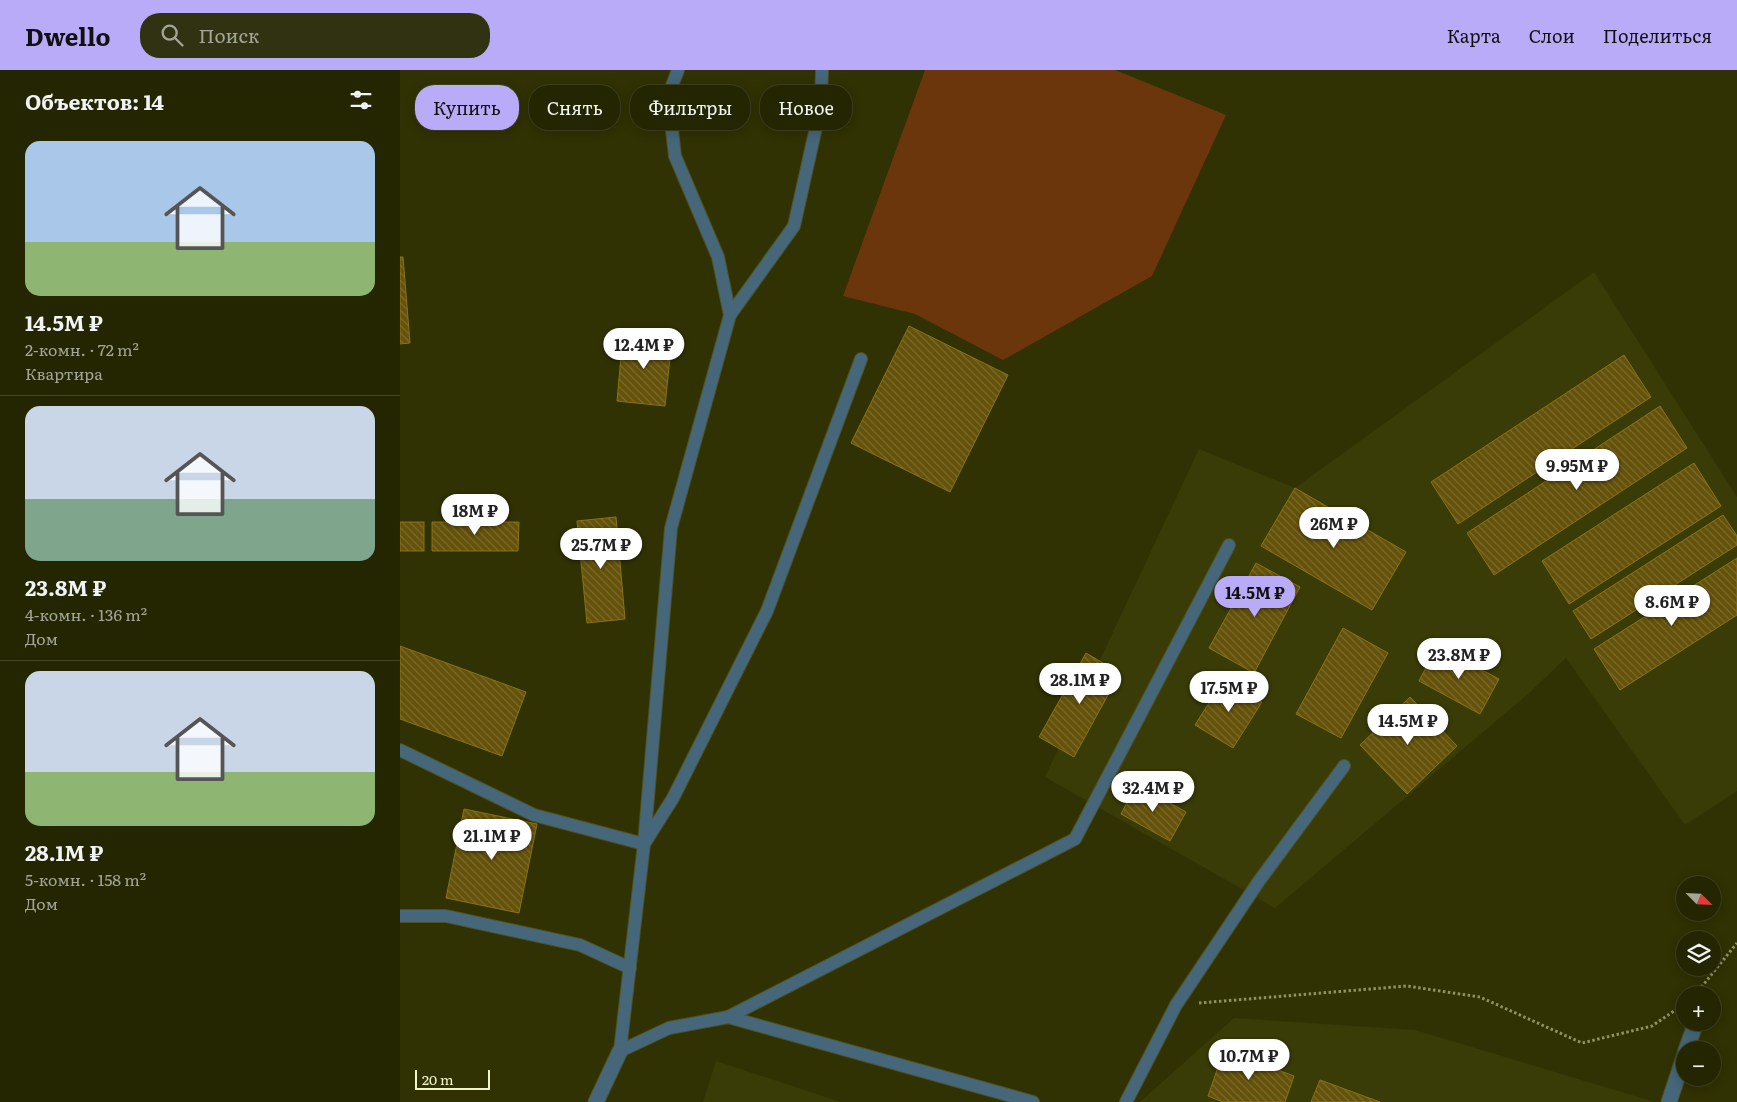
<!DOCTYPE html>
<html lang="ru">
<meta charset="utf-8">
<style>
:root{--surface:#242602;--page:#303211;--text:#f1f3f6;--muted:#a3a599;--line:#414324;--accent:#b9abf7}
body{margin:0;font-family:Literata,serif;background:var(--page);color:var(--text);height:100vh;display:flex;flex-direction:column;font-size:19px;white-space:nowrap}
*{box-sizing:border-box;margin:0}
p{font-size:16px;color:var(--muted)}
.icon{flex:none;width:28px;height:28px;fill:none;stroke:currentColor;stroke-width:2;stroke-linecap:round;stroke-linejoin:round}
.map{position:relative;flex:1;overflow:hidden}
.panel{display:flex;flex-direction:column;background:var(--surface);width:400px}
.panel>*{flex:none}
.guide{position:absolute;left:15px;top:15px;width:475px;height:45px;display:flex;gap:10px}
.needle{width:32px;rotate:114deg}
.controls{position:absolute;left:1276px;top:806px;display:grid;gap:10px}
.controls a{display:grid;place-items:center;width:45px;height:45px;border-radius:50%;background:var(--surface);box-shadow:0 2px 12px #0003,0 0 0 1px var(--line);font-size:25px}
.scale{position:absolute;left:15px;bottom:12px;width:75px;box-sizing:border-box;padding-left:5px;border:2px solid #f1f5cc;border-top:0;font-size:14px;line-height:18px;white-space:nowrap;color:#f1f5cc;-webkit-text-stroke:4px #303203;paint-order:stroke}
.price{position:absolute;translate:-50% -42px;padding:0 11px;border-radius:18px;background:#fff;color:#222;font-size:16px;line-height:32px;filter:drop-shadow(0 1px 2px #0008)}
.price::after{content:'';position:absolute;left:50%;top:30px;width:15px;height:11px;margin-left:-8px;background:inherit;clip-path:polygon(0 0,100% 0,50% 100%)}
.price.selected{background:var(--accent);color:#111}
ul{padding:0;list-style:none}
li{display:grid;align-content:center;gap:10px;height:265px;padding:0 25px}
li+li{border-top:1px solid var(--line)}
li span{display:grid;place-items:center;height:155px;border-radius:15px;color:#555}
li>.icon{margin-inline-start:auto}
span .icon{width:90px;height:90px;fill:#fffc;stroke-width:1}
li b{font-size:21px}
h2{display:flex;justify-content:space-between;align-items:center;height:60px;padding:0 25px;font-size:21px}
.pill{padding:0 18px;border-radius:20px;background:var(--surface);box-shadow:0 2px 12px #0003,0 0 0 1px var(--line);font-size:18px;line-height:45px}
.pill.selected{background:var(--accent);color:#111}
header{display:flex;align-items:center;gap:30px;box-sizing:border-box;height:70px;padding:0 25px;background:var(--accent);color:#111}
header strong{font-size:24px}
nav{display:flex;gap:28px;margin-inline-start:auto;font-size:18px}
.search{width:350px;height:45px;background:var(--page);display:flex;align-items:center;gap:12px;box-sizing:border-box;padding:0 18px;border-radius:20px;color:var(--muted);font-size:19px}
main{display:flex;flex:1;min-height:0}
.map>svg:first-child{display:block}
.built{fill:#393c06}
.green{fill:#6c360c}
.building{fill:url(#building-back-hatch);stroke:#8b7215}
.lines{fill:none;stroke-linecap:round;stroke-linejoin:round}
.lane-casing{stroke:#4f5123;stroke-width:14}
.street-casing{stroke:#4f5123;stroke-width:17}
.path{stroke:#8e9165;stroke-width:3;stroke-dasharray:2.5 2.5;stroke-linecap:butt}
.lane{stroke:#456779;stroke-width:12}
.street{stroke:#456779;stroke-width:15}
</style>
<header>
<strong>Dwello</strong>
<div class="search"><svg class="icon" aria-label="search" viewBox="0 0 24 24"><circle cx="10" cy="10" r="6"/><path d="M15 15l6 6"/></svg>Поиск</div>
<nav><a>Карта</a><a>Слои</a><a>Поделиться</a></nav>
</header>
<main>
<section class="panel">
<h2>Объектов: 14<svg class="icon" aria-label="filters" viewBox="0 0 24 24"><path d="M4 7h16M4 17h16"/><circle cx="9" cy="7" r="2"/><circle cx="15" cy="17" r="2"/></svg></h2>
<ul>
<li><span style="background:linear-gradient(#a9c7e8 65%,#8fb573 0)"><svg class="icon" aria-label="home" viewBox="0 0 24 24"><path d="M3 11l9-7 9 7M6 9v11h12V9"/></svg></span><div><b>14.5M ₽</b><p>2-комн. · 72 m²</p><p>Квартира</p></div></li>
<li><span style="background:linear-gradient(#c9d6e8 60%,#7fa58c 0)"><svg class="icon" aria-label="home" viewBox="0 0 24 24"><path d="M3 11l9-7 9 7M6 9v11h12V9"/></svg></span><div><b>23.8M ₽</b><p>4-комн. · 136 m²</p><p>Дом</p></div></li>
<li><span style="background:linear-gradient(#c9d6e8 65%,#8fb573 0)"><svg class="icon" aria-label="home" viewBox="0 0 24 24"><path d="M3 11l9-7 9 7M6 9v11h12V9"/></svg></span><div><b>28.1M ₽</b><p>5-комн. · 158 m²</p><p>Дом</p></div></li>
</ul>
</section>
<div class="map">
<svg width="1337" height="1032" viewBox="0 0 1337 1032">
<defs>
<pattern id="building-back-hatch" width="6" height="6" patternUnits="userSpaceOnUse" patternTransform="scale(1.25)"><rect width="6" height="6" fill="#64510a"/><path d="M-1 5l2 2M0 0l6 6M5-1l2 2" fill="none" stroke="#7b6b2c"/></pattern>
</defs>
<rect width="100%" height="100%" fill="#303203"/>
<g class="built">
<polygon points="1194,202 1337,427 1337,721 1285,755 1166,588 1127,625 875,838 645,707 799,379 895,418"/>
<polygon points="834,948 1015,960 1255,1032 740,1032"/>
<polygon points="316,991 441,1032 303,1032"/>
</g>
<polygon class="green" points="525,0 715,0 826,45 752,206 603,290 515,244 443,226"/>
<g class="building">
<polygon points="0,187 3,187 10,273 0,274"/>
<polygon points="509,256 608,305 550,422 451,373"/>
<polygon points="223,264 272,268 265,336 217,331"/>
<polygon points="1224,285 1251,327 1058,454 1031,412"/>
<polygon points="1260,336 1287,378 1094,505 1067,463"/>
<polygon points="1294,393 1321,436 1169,534 1142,491"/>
<polygon points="895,418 1006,482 972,540 861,476"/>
<polygon points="1323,445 1337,466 1337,475 1191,569 1173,541"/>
<polygon points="216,447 225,549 187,553 177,451"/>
<rect x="0" y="452" width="24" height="29"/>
<polygon points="32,452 119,452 118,481 32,481"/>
<polygon points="1337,488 1337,545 1220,620 1194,579"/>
<polygon points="856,493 900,517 854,603 809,578"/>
<polygon points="943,558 988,583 941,668 896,644"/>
<polygon points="0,576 126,622 102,686 0,649"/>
<polygon points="1037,576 1099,609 1080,644 1019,611"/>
<polygon points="686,583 720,603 674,687 639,667"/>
<polygon points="824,609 862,632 833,678 795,655"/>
<polygon points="1010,627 1057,676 1007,724 960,675"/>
<polygon points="737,714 786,742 770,771 721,744"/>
<polygon points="64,739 137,754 119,843 46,828"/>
<polygon points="824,980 894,1006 885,1032 823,1032 808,1026"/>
<polygon points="920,1010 980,1032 911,1032"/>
</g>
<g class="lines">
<defs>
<g id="lane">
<polyline points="278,0 268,26 275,86 318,187 330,245"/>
<polyline points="0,680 134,745 244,774 273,728 367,541 461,289"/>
<polyline points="0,846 46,846 180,875 230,898"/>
<polyline points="328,947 675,769 829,475"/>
<polyline points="220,981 244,774 271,458 330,245 394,156 421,35 422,0"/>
<polyline points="220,981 269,958 328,947 633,1032"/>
<polyline points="726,1032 776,935 859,811 944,696"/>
</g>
<g id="street">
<polyline points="1286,980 1293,961 1293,952"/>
<polyline points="196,1032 220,981"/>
<polyline points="1269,1032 1285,984"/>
</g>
</defs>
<use href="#lane" class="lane-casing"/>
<use href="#street" class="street-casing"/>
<g class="path">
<polyline points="1295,925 1337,873"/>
<polyline points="799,933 1007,916 1080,927 1182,973 1252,956 1277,939"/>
</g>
<use href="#lane" class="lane"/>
<use href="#street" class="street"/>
</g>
</svg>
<div class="controls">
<a><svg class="needle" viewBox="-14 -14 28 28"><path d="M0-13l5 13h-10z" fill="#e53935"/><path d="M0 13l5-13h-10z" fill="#a3a599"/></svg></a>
<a><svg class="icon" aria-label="layers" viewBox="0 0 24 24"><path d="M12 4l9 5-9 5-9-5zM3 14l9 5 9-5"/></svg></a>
<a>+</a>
<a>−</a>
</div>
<div class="scale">20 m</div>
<b class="price" style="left:244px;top:300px">12.4M ₽</b>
<b class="price" style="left:1177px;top:421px">9.95M ₽</b>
<b class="price" style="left:75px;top:466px">18M ₽</b>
<b class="price" style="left:934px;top:479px">26M ₽</b>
<b class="price" style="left:201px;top:500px">25.7M ₽</b>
<b class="price selected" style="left:855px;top:548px">14.5M ₽</b>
<b class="price" style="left:1272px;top:557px">8.6M ₽</b>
<b class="price" style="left:1059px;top:610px">23.8M ₽</b>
<b class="price" style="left:680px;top:635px">28.1M ₽</b>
<b class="price" style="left:829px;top:643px">17.5M ₽</b>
<b class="price" style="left:1008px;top:676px">14.5M ₽</b>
<b class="price" style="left:753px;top:743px">32.4M ₽</b>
<b class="price" style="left:92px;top:791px">21.1M ₽</b>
<b class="price" style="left:849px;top:1011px">10.7M ₽</b>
<div class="guide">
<a class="pill selected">Купить</a>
<a class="pill">Снять</a>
<a class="pill">Фильтры</a>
<a class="pill">Новое</a>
</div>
</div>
</main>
